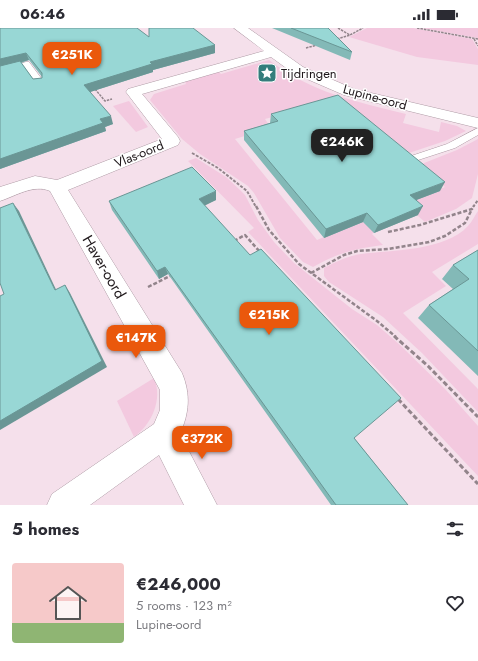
<!DOCTYPE html>
<meta charset="utf-8">
<style>
:root{--surface:#fff;--page:#f2f2f3;--text:#2b2b33;--muted:#7c7c81;--line:#e1e1e2;--accent:#ea580c}
body{margin:0;font-family:Jost,sans-serif;background:var(--page);color:var(--text);height:100vh;display:flex;flex-direction:column;font-size:15px;white-space:nowrap}
*{box-sizing:border-box;margin:0}
p{font-size:13px;color:var(--muted)}
.icon{flex:none;width:22px;height:22px;fill:none;stroke:currentColor;stroke-width:2;stroke-linecap:round;stroke-linejoin:round}
.map{position:relative;height:477px;overflow:hidden}
.details{display:flex;flex-direction:column;background:var(--surface);flex:1}
.details>*{flex:none}
.price{position:absolute;translate:-50% -34px;padding:0 9px;border-radius:8px;background:var(--accent);color:#fff;font-size:13px;line-height:26px;filter:drop-shadow(0 1px 2px #0008)}
.price::after{content:'';position:absolute;left:50%;top:24px;width:12px;height:9px;margin-left:-6px;background:inherit;clip-path:polygon(0 0,100% 0,50% 100%)}
.price.active{background:#222;color:#fff}
ul{padding:0;list-style:none}
li{display:flex;align-items:center;gap:12px;height:100px;padding:0 12px}
li+li{border-top:1px solid var(--line)}
li span{display:grid;place-items:center;flex:none;width:112px;height:80px;border-radius:4px;color:#555}
li>.icon{margin-inline-start:auto}
span .icon{width:48px;height:48px;fill:#fffc;stroke-width:1}
li b{font-size:17px}
h2{display:flex;justify-content:space-between;align-items:center;height:48px;padding:0 12px;font-size:17px}
.status{display:flex;justify-content:space-between;align-items:center;height:28px;padding:0 20px;background:var(--surface);direction:ltr}
.status svg{height:11px;fill:currentColor}
.map>svg:first-child{display:block}
.green{fill:#f3c9df}
.lines{fill:none;stroke-linecap:round;stroke-linejoin:round}
.lane-casing{stroke:#af9ca6;stroke-width:1}
.street-casing{stroke:#af9ca6;stroke-width:1}
.path-far3{stroke:#92848b;stroke-width:1.5;stroke-dasharray:2.5 1;stroke-linecap:butt}
.path-far2{stroke:#92848b;stroke-width:2;stroke-dasharray:3 1.5;stroke-linecap:butt}
.path-far1{stroke:#92848b;stroke-width:2.5;stroke-dasharray:4 2;stroke-linecap:butt}
.path{stroke:#92848b;stroke-width:3;stroke-dasharray:5 2.5;stroke-linecap:butt}
.lane{fill:#fff;fill-rule:evenodd}
.street{fill:#fff;fill-rule:evenodd}
.wall{fill:#83b9b7;fill-rule:evenodd}
.shaded-wall{fill:#6a9695}
.building{fill:#98d7d5;stroke:#6a9695}
.labels{text-anchor:middle;dominant-baseline:central;stroke-width:3;stroke-linejoin:round;paint-order:stroke}
.far-poi-label{font-size:13px;fill:#1f181b;stroke:#fff;text-anchor:start}
.far-street-label{font-size:13px;fill:#1f181b;stroke:#fff}
.street-label{font-size:15px;fill:#1f181b;stroke:#fff}
</style>
<div class="status"><b>06:46</b><svg viewBox="0 0 49 12"><path d="M0 12V9h3v3zM5 12V6h3v6zM10 12V3h3v9zM15 12V0h3v12zM26 1h20v11H26zM47 4h2v5h-2z"/></svg></div>
<div class="map">
<svg width="478" height="477" viewBox="0 0 478 477">
<rect width="100%" height="100%" fill="#f5e0eb"/>
<g class="green">
<polygon points="367,0 413,0 472,11 478,21 478,37 417,29 349,9"/>
<polygon points="421,0 478,0 478,10"/>
<path d="M269,32C310,64 357,74 406,86L403,95L439,104L441,94L457,98L466,103L445,113L406,126L302,81L265,91L271,100L235,111L317,212L364,192L375,204L372,206L383,217C355,221 339,224 313,239L303,234L280,210L254,165L248,158L200,126L182,111L150,72L154,66L186,56L184,52L218,43L221,46Z"/>
<polygon points="129,73 148,99 136,104 113,78"/>
<polygon points="478,111 478,146 472,170 456,181 425,194 404,176 445,159 419,137 457,122"/>
<polygon points="196,130 226,149 240,162 245,167 258,192 274,214 294,235 352,281 377,297 400,317 446,362 478,398 478,448 248,204 254,200 188,133"/>
<path d="M478,183V216L432,244L446,258L403,285L478,361V384L422,325L383,289L329,254L324,248V240C336,234 347,228 361,226C392,222 445,223 468,198C472,194 475,187 478,183Z"/>
<path d="M154,350C163,371 152,396 134,409L117,373Z"/>
</g>
<g class="lines">
<defs>
<g id="lane">
<polygon points="26,34 29,34 44,54 44,58 38,58 24,39 0,45 0,41"/>
<polygon points="478,100 478,107 455,120 412,134 407,131 408,129 447,116"/>
</g>
<path id="street" d="M234,0H248L303,39L354,61L478,90V100L344,67L293,45L271,29L142,66L178,109L180,113L178,117L68,162L182,345C191,367 189,385 180,406L217,477H184L159,427L90,477H47L52,466L154,396L160,382V362L50,163C33,156 16,168 0,173V159L35,148L57,152L162,111L126,64L128,61L264,23Z"/>
</defs>
<use href="#lane" class="lane-casing"/>
<use href="#street" class="street-casing"/>
<g class="path-far3">
<polyline points="338,0 350,7 363,0"/>
<polyline points="417,0 478,11"/>
<polyline points="337,11 350,7"/>
<polyline points="474,11 478,18"/>
<polyline points="306,20 317,17"/>
<polyline points="95,61 105,73 112,71"/>
</g>
<g class="path-far2">
<polyline points="192,125 218,140 247,163 256,179"/>
<polyline points="473,179 478,172"/>
</g>
<g class="path-far1">
<polyline points="256,178 269,202 299,236 377,293 396,309"/>
<polyline points="388,204 420,197 472,181 474,178"/>
<polyline points="234,213 245,207 260,224"/>
<polyline points="311,245 344,227 357,223 388,221 429,214 445,208 465,195 472,181"/>
<polyline points="148,259 172,247"/>
</g>
<g class="path">
<polyline points="394,308 428,338 478,389"/>
<polyline points="398,371 478,456"/>
</g>
<use href="#lane" class="lane"/>
<use href="#street" class="street"/>
</g>
<g class="wall">
<path d="M0,0L215,17V25L153,42V44L90,64L113,96L105,99L106,103L0,141ZM29,32L42,49V50L33,51L21,35Z"/>
<polygon points="272,0 328,0 352,24 350,32"/>
<polygon points="271,86 440,163 416,172 418,187 374,205 363,194 324,210 244,112 244,103 270,95"/>
<polygon points="216,172 204,177 354,410 408,477 331,477 168,246 159,251 112,182 109,173"/>
<polygon points="478,222 478,348 418,290 429,277 453,261 442,251 453,237"/>
</g>
<g class="shaded-wall">
<polygon points="215,17 215,25 153,42 153,44 87,65 84,57 150,34"/>
<polygon points="26,25 29,32 0,40 0,31"/>
<polygon points="111,88 113,96 105,99 106,103 0,141 0,131 100,91"/>
<polygon points="445,154 440,163 406,176 410,167"/>
<polygon points="216,163 216,172 200,180 199,171"/>
<polygon points="13,175 19,183 60,270 55,262"/>
<polygon points="423,178 418,187 374,205 378,197"/>
<polygon points="367,185 363,194 324,210 326,201"/>
<polygon points="165,239 168,246 159,251 157,243"/>
<polygon points="65,257 70,265 107,339 0,402 0,393"/>
</g>
<g class="building">
<polygon points="0,0 137,0 149,9 149,0 193,0 215,17 150,34 152,36 84,57 111,88 100,91 103,95 0,131 0,38 20,33 33,51 42,50 42,45 26,25 0,31"/>
<polygon points="291,0 328,0 352,24"/>
<polygon points="338,67 445,154 410,167 423,178 378,197 367,185 326,201 244,103 278,93 271,86"/>
<polygon points="192,139 216,163 199,171 250,227 261,221 401,370 354,410 408,477 336,477 165,239 157,243 109,173"/>
<polygon points="13,175 55,262 65,257 102,333 0,393 0,268 4,266 0,255 0,180"/>
<polygon points="478,222 478,323 429,277 469,251 453,237"/>
</g>
<defs>
<symbol id="sight-square" viewBox="-11 -11 22 22"><rect x="-9" y="-9" width="18" height="18" rx="4" fill="#347d7c" stroke="#fff"/><path d="M0-6L1.8-2.2L6-1.7L2.9 1.2L3.7 5.4L0 3.3L-3.7 5.4L-2.9 1.2L-6-1.7L-1.8-2.2Z" fill="#fff"/></symbol>
</defs>
<g fill-rule="evenodd">
<use href="#sight-square" x="256" y="34" width="22" height="22"/>
</g>
<g class="labels">
<g class="far-poi-label">
<text x="281" y="45">Tijdringen</text>
</g>
<g class="far-street-label">
<text transform="translate(375 69) rotate(15)">Lupine-oord</text>
<text transform="translate(139 126) rotate(-22)">Vlas-oord</text>
</g>
<g class="street-label">
<text transform="translate(104 239) rotate(60)">Haver-oord</text>
</g>
</g>
</svg>
<b class="price" style="left:72px;top:48px">€251K</b>
<b class="price active" style="left:342px;top:135px">€246K</b>
<b class="price" style="left:269px;top:308px">€215K</b>
<b class="price" style="left:136px;top:331px">€147K</b>
<b class="price" style="left:202px;top:432px">€372K</b>
</div>
<section class="details">
<h2>5 homes<svg class="icon" aria-label="filters" viewBox="0 0 24 24"><path d="M4 7h16M4 17h16"/><circle cx="9" cy="7" r="2"/><circle cx="15" cy="17" r="2"/></svg></h2>
<ul>
<li><span style="background:linear-gradient(#f6c9c9 75%,#8fb573 0)"><svg class="icon" aria-label="home" viewBox="0 0 24 24"><path d="M3 11l9-7 9 7M6 9v11h12V9"/></svg></span><div><b>€246,000</b><p>5 rooms · 123 m²</p><p>Lupine-oord</p></div><svg class="icon" aria-label="heart" viewBox="0 0 24 24"><path d="M12 20l-8-8c-3-5 5-10 8-4 3-6 11-1 8 4z"/></svg></li>
</ul>
</section>
